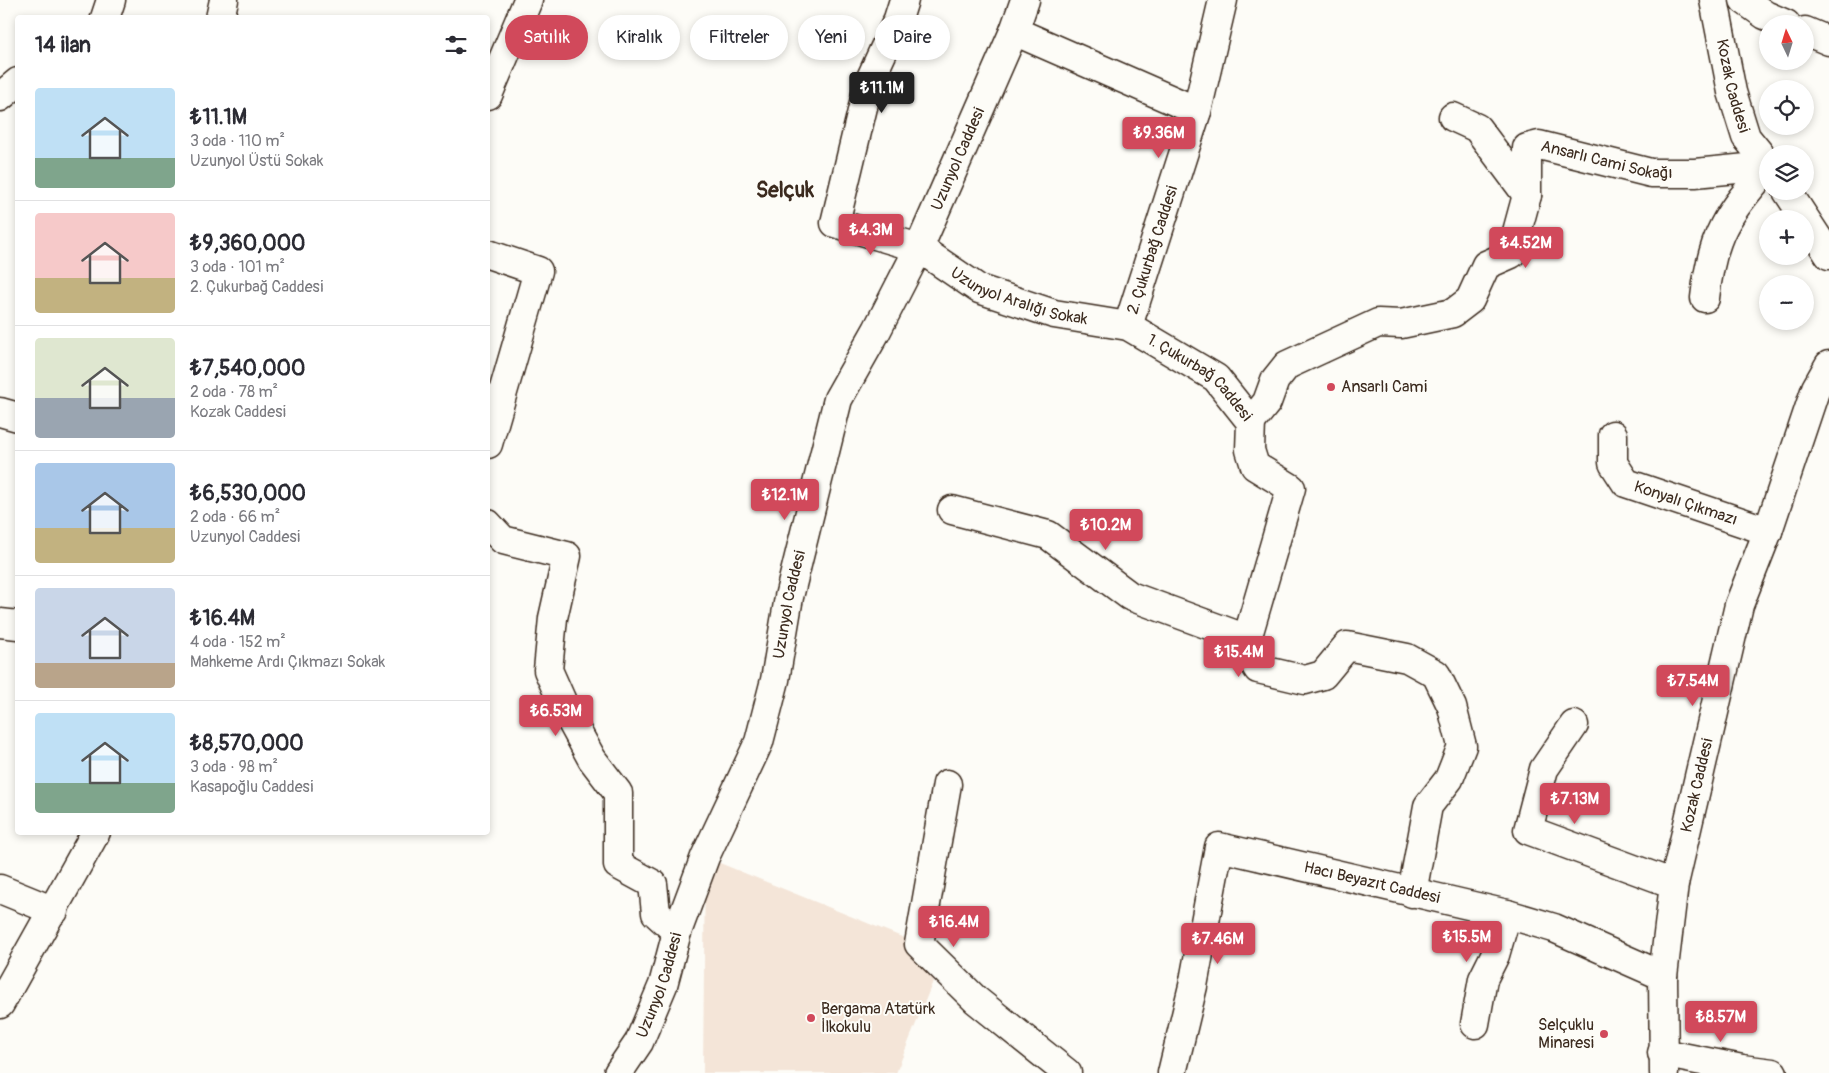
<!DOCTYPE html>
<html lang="tr">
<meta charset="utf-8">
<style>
:root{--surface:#fff;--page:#f2f2f3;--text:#2b2b33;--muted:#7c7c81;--line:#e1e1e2;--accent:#d1495b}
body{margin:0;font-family:Pangolin,sans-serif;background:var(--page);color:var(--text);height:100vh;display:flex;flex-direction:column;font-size:19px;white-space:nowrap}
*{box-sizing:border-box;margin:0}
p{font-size:16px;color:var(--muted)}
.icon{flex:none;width:28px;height:28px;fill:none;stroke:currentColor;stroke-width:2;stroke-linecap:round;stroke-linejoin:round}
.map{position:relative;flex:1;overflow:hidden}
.side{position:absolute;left:15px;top:15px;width:475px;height:820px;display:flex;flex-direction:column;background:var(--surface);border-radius:5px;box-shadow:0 2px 8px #0003}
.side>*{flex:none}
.hud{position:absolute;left:505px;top:15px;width:475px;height:45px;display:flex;gap:10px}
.needle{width:32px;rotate:356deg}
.buttons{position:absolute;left:1759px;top:15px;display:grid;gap:10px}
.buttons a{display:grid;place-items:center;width:55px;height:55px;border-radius:50%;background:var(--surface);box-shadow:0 2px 8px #0003;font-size:25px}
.price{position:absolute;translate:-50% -42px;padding:0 11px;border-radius:5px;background:var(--accent);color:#fff;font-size:16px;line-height:32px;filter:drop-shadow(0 1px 2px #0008)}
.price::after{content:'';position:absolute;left:50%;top:30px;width:15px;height:11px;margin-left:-8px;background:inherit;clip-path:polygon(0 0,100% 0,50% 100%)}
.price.current{background:#222;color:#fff}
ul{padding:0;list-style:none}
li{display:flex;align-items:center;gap:15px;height:125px;padding:0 20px}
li+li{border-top:1px solid var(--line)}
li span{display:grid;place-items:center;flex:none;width:140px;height:100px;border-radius:5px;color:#555}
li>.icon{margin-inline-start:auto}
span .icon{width:60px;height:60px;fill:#fffc;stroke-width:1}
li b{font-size:21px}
h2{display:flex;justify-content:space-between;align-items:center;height:60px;padding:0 20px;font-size:21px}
.tag{padding:0 18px;border-radius:22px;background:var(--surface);box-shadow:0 2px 8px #0003;font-size:18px;line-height:45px}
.tag.current{background:var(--accent);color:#fff}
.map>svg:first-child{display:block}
.built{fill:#f4e5d8}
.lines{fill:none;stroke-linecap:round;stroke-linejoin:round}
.street-casing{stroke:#3b2a1e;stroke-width:31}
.secondary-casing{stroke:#3b2a1e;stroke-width:31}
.street{stroke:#fdfcf7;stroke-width:28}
.secondary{stroke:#fdfcf7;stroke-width:28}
.poi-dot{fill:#d1495b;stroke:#fdfcf7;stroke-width:2}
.labels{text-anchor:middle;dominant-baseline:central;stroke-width:4;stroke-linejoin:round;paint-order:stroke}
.street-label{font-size:16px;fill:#3b2a1e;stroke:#fdfcf7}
.poi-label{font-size:16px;fill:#3b2a1e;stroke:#fdfcf7;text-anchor:start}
.district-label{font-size:21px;font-weight:bold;fill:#3b2a1e;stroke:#fdfcf7}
</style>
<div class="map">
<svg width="1829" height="1073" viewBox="0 0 1829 1073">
<rect width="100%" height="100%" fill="#fdfcf7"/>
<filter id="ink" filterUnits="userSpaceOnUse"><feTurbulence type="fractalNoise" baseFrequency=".02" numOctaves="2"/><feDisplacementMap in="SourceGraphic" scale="10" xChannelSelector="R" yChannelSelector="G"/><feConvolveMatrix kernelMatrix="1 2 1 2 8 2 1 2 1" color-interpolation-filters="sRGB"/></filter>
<g filter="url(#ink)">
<polygon class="built" points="705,857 919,944 940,964 896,1073 703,1073"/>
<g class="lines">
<defs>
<g id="street">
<path id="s1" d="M904,0L898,19L869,82L835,223L919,248L979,289L1054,314L1128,326L1216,378L1251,422L1250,450L1255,466L1291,488L1247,639L1248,653L1258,669L1305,680L1323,675L1347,646L1407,658L1436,674L1452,707L1462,746L1449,779L1428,806L1412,893"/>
<path id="s2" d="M1714,0L1732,92L1746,137L1768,164"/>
<polyline points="105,18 111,0"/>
<polyline points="220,18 224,0"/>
<polyline points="1014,31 1197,111"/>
<polyline points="488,95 528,0"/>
<polyline points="0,97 18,82"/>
<polyline points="1453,117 1477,128 1527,195"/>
<polyline points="1787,191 1829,255"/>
<polyline points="488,254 538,271 488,444"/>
<path d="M1705,298C1712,233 1727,215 1768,167"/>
<path id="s3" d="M1128,326L1197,111L1223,0"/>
<polyline points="0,412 18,417"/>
<path id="s4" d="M1251,422L1267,402L1275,380L1287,365L1378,323L1401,324L1453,313L1470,300L1486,265L1511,254L1527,195V148L1539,145L1651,173H1695L1768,166"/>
<path id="s5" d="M1613,435V463L1626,483L1768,531"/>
<polyline points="952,510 1048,535 1130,596 1247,639"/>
<polyline points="488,524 503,540 567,556 553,618 548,670 568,715 592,759 618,793 618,865 653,884 656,913 677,932"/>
<polyline points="0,623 18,625"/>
<polyline points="1574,725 1544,769 1528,830 1674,884"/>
<polyline points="947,784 919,944 976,1000 1067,1073"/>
<polyline points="0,889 54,911"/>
<polyline points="0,1004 96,832"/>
<polyline points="1475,1024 1483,979 1495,955 1507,914"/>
<polyline points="1662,1053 1742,1069 1773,1073"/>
<path id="s6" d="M618,1073L639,1042L663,985L677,932L705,857L759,742L775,680L789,597L838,399L877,330L919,248L1014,31L1025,0"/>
<path id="s7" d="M1172,1073L1193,986L1219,847L1507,914L1554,928L1663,976"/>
<path id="s8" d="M1664,1073L1663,976L1674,884L1739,605L1768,531L1816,388L1829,365"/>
</g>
<g id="secondary">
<polyline points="1744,0 1765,15 1786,24"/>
<polyline points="1805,31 1829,41"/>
</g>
</defs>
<use href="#street" class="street-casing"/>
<use href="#secondary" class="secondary-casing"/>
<use href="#street" class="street"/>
<use href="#secondary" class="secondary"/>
</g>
</g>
<g class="poi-dot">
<circle cx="1331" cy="387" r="5"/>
<circle cx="811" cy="1018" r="5"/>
<circle cx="1604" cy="1034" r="5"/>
</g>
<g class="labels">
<g class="street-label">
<text stroke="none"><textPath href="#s2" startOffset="88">Kozak Caddesi</textPath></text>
<text stroke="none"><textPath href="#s6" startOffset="982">Uzunyol Caddesi</textPath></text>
<text stroke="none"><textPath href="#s4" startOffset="522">Ansarlı Cami Sokağı</textPath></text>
<text stroke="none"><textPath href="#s3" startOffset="80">2. Çukurbağ Caddesi</textPath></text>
<text stroke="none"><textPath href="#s1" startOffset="435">Uzunyol Aralığı Sokak</textPath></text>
<text stroke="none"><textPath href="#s1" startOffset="638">1. Çukurbağ Caddesi</textPath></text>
<text stroke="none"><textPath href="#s5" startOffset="115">Konyalı Çıkmazı</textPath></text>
<text stroke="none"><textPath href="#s6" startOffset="502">Uzunyol Caddesi</textPath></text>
<text stroke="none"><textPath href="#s8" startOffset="291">Kozak Caddesi</textPath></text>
<text stroke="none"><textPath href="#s7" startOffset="388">Hacı Beyazıt Caddesi</textPath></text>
<text stroke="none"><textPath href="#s6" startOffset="98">Uzunyol Caddesi</textPath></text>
</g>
<g class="poi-label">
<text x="1341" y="387">Ansarlı Cami</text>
<text x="821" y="1009">Bergama Atatürk<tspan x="821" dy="18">İlkokulu</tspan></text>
<text x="1594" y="1025" text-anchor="end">Selçuklu<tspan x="1594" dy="18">Minaresi</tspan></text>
</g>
<g class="district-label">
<text x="785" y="190">Selçuk</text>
</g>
</g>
</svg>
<div class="buttons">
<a><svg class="needle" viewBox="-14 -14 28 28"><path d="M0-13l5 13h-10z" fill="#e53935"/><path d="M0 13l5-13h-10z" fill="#7c7c81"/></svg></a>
<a><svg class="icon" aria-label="locate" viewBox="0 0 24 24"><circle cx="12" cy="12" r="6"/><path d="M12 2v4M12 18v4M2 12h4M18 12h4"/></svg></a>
<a><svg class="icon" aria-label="layers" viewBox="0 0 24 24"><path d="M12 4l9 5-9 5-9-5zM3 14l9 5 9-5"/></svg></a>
<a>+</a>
<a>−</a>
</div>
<b class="price current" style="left:882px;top:114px">₺11.1M</b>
<b class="price" style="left:1159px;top:159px">₺9.36M</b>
<b class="price" style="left:871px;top:256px">₺4.3M</b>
<b class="price" style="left:1526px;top:269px">₺4.52M</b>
<b class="price" style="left:785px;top:521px">₺12.1M</b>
<b class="price" style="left:1106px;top:551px">₺10.2M</b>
<b class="price" style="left:1239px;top:678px">₺15.4M</b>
<b class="price" style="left:1693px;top:707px">₺7.54M</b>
<b class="price" style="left:556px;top:737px">₺6.53M</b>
<b class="price" style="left:1575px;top:825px">₺7.13M</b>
<b class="price" style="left:954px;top:948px">₺16.4M</b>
<b class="price" style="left:1467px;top:963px">₺15.5M</b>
<b class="price" style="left:1218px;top:965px">₺7.46M</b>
<b class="price" style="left:1721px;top:1043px">₺8.57M</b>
<div class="hud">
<a class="tag current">Satılık</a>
<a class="tag">Kiralık</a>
<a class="tag">Filtreler</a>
<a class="tag">Yeni</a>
<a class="tag">Daire</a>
</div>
<section class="side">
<h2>14 ilan<svg class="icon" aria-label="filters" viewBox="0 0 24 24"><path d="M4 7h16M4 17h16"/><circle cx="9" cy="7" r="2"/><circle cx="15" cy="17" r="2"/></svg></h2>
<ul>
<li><span style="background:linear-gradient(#bfe0f5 70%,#7fa58c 0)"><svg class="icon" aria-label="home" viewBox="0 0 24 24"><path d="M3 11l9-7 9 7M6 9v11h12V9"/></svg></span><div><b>₺11.1M</b><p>3 oda · 110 m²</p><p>Uzunyol Üstü Sokak</p></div></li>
<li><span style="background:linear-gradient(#f6c9c9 65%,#c2b280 0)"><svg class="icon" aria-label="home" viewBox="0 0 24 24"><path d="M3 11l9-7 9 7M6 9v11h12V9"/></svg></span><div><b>₺9,360,000</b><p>3 oda · 101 m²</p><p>2. Çukurbağ Caddesi</p></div></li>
<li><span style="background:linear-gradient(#dfe7d0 60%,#9aa5b1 0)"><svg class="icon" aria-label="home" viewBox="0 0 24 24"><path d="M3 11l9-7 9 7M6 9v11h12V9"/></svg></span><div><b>₺7,540,000</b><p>2 oda · 78 m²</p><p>Kozak Caddesi</p></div></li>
<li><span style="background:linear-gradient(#a9c7e8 65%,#c2b280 0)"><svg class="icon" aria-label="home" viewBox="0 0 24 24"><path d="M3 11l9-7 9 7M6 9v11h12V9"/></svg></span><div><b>₺6,530,000</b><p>2 oda · 66 m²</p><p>Uzunyol Caddesi</p></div></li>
<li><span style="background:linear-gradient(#c9d6e8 75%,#b9a48a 0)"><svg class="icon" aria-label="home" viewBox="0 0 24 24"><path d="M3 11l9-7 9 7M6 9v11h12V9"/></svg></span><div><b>₺16.4M</b><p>4 oda · 152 m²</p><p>Mahkeme Ardı Çıkmazı Sokak</p></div></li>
<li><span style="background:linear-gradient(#bfe0f5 70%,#7fa58c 0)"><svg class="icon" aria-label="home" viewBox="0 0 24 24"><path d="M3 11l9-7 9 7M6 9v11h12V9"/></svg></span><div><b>₺8,570,000</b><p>3 oda · 98 m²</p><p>Kasapoğlu Caddesi</p></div></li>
</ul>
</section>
</div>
